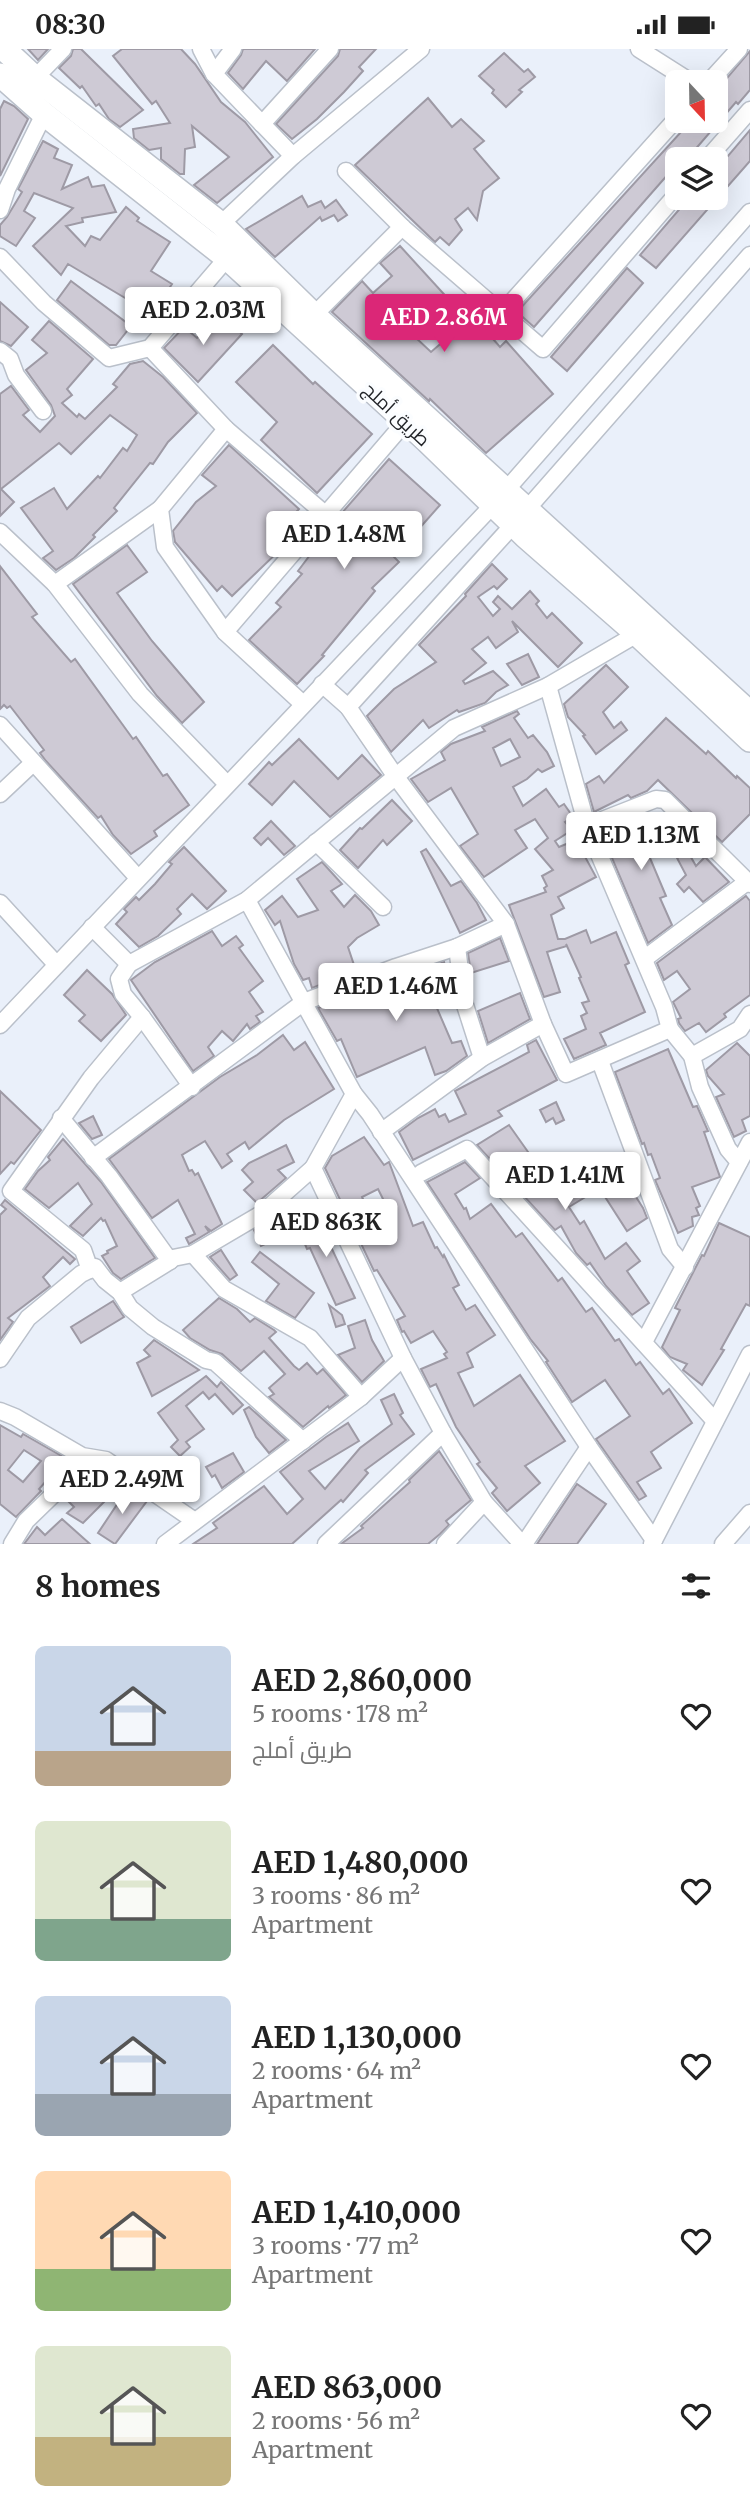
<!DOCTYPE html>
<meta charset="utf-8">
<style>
:root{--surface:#fff;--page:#f2f2f2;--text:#222;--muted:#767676;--accent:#db2777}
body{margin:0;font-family:Merriweather,Cairo,serif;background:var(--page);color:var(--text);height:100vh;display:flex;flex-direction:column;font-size:26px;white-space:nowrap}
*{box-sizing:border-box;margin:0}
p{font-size:23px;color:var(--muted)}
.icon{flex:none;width:38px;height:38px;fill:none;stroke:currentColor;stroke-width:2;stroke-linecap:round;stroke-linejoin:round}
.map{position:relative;height:1495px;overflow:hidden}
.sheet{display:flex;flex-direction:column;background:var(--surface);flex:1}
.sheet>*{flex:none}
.needle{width:46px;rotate:158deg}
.tools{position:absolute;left:665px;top:21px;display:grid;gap:14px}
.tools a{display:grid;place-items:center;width:63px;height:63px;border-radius:10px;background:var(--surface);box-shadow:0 7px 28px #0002;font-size:35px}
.price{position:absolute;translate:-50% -60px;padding:0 16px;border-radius:7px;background:#fff;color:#222;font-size:23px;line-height:46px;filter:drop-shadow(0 2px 4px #0008)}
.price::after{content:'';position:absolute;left:50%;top:42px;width:21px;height:16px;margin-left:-10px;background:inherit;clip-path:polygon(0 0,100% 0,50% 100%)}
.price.active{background:var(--accent);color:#fff}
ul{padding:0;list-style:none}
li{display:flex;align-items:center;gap:21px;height:175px;padding:0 35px}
li span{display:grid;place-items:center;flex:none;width:196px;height:140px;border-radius:10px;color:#555}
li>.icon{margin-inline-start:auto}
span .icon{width:84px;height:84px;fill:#fffc;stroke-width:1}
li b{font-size:30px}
h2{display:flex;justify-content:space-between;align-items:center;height:84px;padding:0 35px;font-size:30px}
.status{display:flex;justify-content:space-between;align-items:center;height:49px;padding:0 35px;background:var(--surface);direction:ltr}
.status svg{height:19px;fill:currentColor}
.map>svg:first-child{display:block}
.building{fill:#cecad5;stroke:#9e9aa5;stroke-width:2;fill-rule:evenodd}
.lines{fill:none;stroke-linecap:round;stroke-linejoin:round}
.minor-casing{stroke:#bac0ca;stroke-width:19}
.highway-casing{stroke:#bac0ca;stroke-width:26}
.minor{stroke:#fff;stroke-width:16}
.highway{stroke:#fff;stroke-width:23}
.labels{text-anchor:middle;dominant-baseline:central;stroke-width:7;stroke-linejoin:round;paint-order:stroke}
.street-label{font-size:19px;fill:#24262a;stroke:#fbfdff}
</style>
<div class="status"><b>08:30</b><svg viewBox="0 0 49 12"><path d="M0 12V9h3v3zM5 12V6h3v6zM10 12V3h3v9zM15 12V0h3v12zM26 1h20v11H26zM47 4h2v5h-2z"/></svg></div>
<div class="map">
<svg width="750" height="1495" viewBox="0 0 750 1495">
<rect width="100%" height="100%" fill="#eaf0fa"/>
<g class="building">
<polygon points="28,0 48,0 38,11"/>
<polygon points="73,0 81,0 143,61 120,78 109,70 99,55 96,57 82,37 80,39 59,19 71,7"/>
<polygon points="122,0 181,0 195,15 221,53 245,73 273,108 217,154 194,136 229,108 192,77 195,98 185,100 184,125 180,125 161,110 161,99 149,101 134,89 133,80 170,74 156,52 152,55 113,7"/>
<polygon points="243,0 315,0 287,32 266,12 243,40 228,24 241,6"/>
<polygon points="340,0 376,0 359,18 363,22 344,43 317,70 292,90 276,75 338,7"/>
<polygon points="750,2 750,41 738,55 736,53 687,110 677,110 677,115 534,278 517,263 691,72 716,72 716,42"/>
<polygon points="504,4 524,23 528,20 535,28 519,41 522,43 506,58 492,44 494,41 479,27"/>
<polygon points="428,49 452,78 461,70 484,92 474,100 499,129 483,142 477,171 468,159 455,170 462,181 449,196 440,188 435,193 355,116"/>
<polygon points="4,52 14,57 28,70 0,127 0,60"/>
<polygon points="750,81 750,112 656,219 640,206 689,149 716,149 716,121"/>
<polygon points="43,92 58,100 54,109 72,116 62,140 88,128 92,138 104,136 116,163 82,169 83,173 66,177 85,197 91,187 100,191 126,158 139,169 137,172 170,193 151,222 172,235 152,265 68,215 61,226 33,197 73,159 34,144 24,162 35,169 16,197 0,187 0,176 7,168 22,143 18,140"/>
<polygon points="302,147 308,158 321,152 325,159 336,151 347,166 338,172 334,166 322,172 320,168 275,208 246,180"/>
<polygon points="400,197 452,254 415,288 431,303 473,267 500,298 506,292 553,345 486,404 430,350 429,352 332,263 362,232 373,244 392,227 380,214"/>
<polygon points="627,219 643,234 567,322 551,308"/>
<polygon points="71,232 131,277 116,296 109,296 57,251"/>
<polygon points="0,253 28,278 11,297 0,292"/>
<polygon points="221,265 242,285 198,333 164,299 184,278 197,289"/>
<polygon points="49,272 93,310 67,340 72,346 62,354 77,368 79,365 85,370 117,338 113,335 130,315 143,312 163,328 197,364 168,393 153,415 150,414 114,459 117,462 93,486 95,488 74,509 56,521 43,509 53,502 21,459 54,439 67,460 98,427 100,429 123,399 127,402 137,386 110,366 71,405 59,394 1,440 14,453 0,467 0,345 11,337 29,361 23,366 40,383 55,367 51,356 26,321 47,304 32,291"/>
<polygon points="273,296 313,335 315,333 372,385 317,444 261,391 277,373 236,333"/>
<polygon points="229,396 299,460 287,473 295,481 282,491 286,495 232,547 222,537 217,542 175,493 173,482 196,453 216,437 202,426"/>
<polygon points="389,410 440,456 394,508 399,513 372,539 375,542 322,606 324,607 297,635 249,591 281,558 276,554 302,525 298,522 322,490 320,489"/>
<polygon points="127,496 147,523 117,544 152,592 204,653 182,674 157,647 73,535"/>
<polygon points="492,515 507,530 497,540 494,537 478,548 493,567 500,560 493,553 498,547 512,560 530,542 539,552 536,555 547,569 552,564 582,594 558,618 512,572 518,583 496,599 488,588 472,600 486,614 463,632 465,635 493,622 508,636 496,643 485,654 459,663 457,661 429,679 423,671 391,703 367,667 394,640 436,613 419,596 466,547 465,545"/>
<polygon points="0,517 37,565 32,568 71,613 75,610 133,690 136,688 163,727 167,725 189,756 154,782 157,787 131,805 113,786 101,767 98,769 46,712 40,704 44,701 10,657 7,659 4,656 0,660"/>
<polygon points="528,605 539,628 522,636 507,615"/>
<polygon points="606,616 628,638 603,663 614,679 621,673 627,681 596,705 583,687 585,686 568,668 564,655"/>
<path d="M517,662L519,665L514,669L528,689L533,686L547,703L554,717L542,723L538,720L527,730L513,738L523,757L546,740L559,758L564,755L573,768L565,773L572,781L555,792L559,798L576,791L596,828L558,848L564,859L551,866L558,890H565L586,881L591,894L616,883L629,914L625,916L645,963L600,984L606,996L574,1010L564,990L586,980L581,967L587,964L582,954L589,952L579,929L581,928L566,895L567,897L547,903L560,943L544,948L509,856L546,843L544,839L547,837L542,827L553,821L535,800L548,789L535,770L515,781L527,799L484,828L460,797L478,785L451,739L428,753L411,730L445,711L441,703L451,695L485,682L482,678ZM510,690L520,708L501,717L493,699Z"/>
<polygon points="666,669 706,705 708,702 736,729 737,727 750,739 750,765 722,793 658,731 647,742 631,749 628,746 594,763 586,735 599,727 604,734"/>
<polygon points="299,690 338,730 362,706 381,726 330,768 294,732 272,756 249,735 269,713 272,716"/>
<polygon points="392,751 412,772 387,796 383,791 358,819 340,801 360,779 362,780"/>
<polygon points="636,769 641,781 658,774 661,780 671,776 677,788 647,802 666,847 660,849 672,876 648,894 601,783"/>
<polygon points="271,772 295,797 284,806 268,789 261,796 254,789"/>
<polygon points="184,798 226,842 207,860 192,845 177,860 181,865 158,887 139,898 116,875 127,863 124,860 136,848 139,851 155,835 172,815 169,813"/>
<polygon points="426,800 451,837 461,832 477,854 486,871 460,884 421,803"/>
<polygon points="688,803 696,817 705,808 729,833 703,853 689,838 684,843 677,835 686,826 677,809"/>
<polygon points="322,813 342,835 331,842 344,858 355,846 371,862 379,876 357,889 348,898 356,922 312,939 309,929 303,931 294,915 280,872 275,876 265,861 282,847 298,868 318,861 297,830"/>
<polygon points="746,847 750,852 750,946 724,965 726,968 706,983 699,974 685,982 679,974 678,970 681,969 673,953 690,940 677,922 664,931 657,914"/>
<polygon points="212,882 222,897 236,887 243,896 239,899 263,932 249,943 263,963 256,967 260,973 250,980 247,975 233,992 222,982 208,998 214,1007 193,1022 131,931 155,913"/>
<polygon points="500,889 509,912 471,924 468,904"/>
<polygon points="444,913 452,943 433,950 452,994 461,992 467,1007 446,1022 435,1026 425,998 357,1028 341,990 337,992 318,959"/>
<polygon points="87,921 112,945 126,966 101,992 79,972 85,966 64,946"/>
<polygon points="520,944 530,970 488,994 478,962"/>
<polygon points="283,986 294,1001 305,993 334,1040 284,1071 249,1100 245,1093 227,1105 232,1112 222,1119 205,1092 182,1106 189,1122 192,1121 195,1126 198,1124 222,1175 211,1182 205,1177 209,1183 189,1195 186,1189 195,1185 178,1151 152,1169 109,1110 220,1028 257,1006"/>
<polygon points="536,991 557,1031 498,1062 502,1067 413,1111 399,1083 418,1069 435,1060 439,1068 445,1065 449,1073 466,1065 455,1042 529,1003 527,996"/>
<polygon points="737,994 750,1007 750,1067 742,1071 746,1082 734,1088 716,1048 724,1045 708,1027 706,1021"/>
<polygon points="668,1000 693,1058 697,1057 708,1082 704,1083 720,1128 692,1138 700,1157 696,1159 699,1166 692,1168 693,1177 678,1184 655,1131 660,1129 651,1105 648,1106 644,1094 642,1095 615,1023"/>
<polygon points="0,1042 41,1081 14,1115 11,1113 0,1125"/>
<polygon points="556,1053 564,1071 556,1075 553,1069 546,1073 540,1061"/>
<polygon points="93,1067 102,1086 92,1090 79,1074"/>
<polygon points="509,1076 550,1134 581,1114 597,1141 569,1158 580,1175 584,1172 605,1210 626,1194 640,1212 627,1222 649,1254 632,1266 606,1237 590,1214 587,1216 576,1204 561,1177 555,1181 477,1096"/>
<path d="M364,1088L384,1116L389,1113L413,1177L423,1173L435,1199L437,1198L443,1208L444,1206L459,1236L453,1239L466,1261L475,1256L495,1286L467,1304L473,1318L458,1324L474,1357L520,1326L565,1392L525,1417L540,1434L507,1462L492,1444L497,1439L477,1415L480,1413L456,1378L436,1335L430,1338L421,1320L447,1309L444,1305L447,1303L433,1282L411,1294L404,1282L402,1283L397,1271L405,1267L377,1221L374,1222L325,1119L332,1107ZM378,1140L388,1160L370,1166L362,1148Z"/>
<polygon points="63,1090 101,1133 155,1209 121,1230 113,1224 102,1207 108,1204 107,1202 117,1197 105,1171 103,1172 101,1169 83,1187 70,1177 92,1155 78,1134 49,1159 25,1140 38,1122 50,1111 48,1108"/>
<polygon points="286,1096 294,1113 278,1121 286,1129 257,1154 244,1141 253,1133 242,1121 249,1114"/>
<polygon points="465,1113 480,1129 455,1145 464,1160 466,1159 470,1170 491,1155 516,1188 522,1184 558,1232 562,1229 586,1263 592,1259 615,1292 619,1290 636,1316 640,1313 663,1345 669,1340 692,1374 651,1403 661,1419 637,1433 646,1447 639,1451 596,1390 630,1367 605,1331 572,1353 546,1313 548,1312 531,1291 427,1133"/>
<polygon points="622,1126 643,1159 647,1169 627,1182 600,1140"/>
<polygon points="5,1151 75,1210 70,1215 63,1208 43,1228 50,1237 8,1269 13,1273 0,1291 0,1166 6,1160 1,1156"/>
<polygon points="316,1166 355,1249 336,1256 310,1199 307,1200 296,1174"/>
<polygon points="271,1171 272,1174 279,1171 286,1185 261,1197 254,1181"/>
<polygon points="719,1174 750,1188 750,1257 746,1255 721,1300 724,1301 702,1336 683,1321 687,1315 670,1308 662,1298 680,1261 675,1259 702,1206 704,1207"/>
<polygon points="221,1201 237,1226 230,1231 210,1208"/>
<polygon points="260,1203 314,1244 295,1269 266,1252 279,1235 252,1213"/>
<polygon points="219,1249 237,1260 250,1273 255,1269 274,1281 276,1283 269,1289 294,1317 299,1321 307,1314 317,1325 323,1320 346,1346 329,1359 328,1357 303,1378 269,1348 274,1345 269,1339 285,1325 264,1302 241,1322 222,1305 210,1301 190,1289 183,1281"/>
<polygon points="113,1252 124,1268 81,1294 71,1278"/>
<polygon points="329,1256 342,1266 345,1275 336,1278"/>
<polygon points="365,1271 372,1291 384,1312 362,1333 338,1306 355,1299 348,1277"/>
<polygon points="154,1291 199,1321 152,1347 137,1314 150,1307 144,1301"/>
<polygon points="206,1327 217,1338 221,1333 243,1356 233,1365 215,1345 209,1350 203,1343 186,1357 204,1380 186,1393 190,1398 180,1407 171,1398 178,1391 158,1364"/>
<polygon points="394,1345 403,1364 400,1366 414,1385 365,1421 368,1424 343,1453 341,1451 292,1495 193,1495 217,1479 213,1474 264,1437 287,1465 303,1450 280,1423 326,1388 348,1374 359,1392 309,1422 325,1440 360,1399 392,1375 381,1351"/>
<polygon points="249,1358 286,1391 269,1404 256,1388 244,1361"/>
<path d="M0,1376L21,1388L23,1385L72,1413L59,1425L55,1422L39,1440L41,1442L16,1468L0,1455ZM24,1401L41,1412L23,1433L8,1421Z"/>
<polygon points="439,1402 471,1451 446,1472 449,1476 440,1485 428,1495 341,1495 363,1479 361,1477 410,1433 409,1431"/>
<polygon points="233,1404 244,1423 222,1439 215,1426 212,1428 206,1418"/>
<polygon points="97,1420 122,1435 83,1474 67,1464 74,1458 66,1450"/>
<polygon points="577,1435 606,1455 577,1495 537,1495"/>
<polygon points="128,1439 147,1452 115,1495 98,1484"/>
<polygon points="62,1470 90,1495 24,1495 37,1478 45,1486"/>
</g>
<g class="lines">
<defs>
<g id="minor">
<polyline points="201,0 214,25 293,107"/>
<polyline points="639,0 691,33"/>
<polyline points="214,25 233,0"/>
<polyline points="35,29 63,0"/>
<polyline points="709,33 739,0"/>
<polyline points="262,75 330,0"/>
<polyline points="707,110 750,61"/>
<polyline points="346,122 402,178 543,300 677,145"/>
<polyline points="0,161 7,140 44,65"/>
<polyline points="221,175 293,107 421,0"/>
<polyline points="0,208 44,254 109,309 150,299 227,209"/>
<polyline points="501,265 677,69"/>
<polyline points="314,266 402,178"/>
<polyline points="150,299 226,380 325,465"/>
<polyline points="0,302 10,310 16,326 43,362"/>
<polyline points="226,380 160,460 165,498 225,583 303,655"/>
<polyline points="0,483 55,535 140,645 227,735"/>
<polyline points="55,535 160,460"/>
<polyline points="225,583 406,372"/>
<polyline points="322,635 348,658 396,728 506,875 543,975 566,1025 670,980 664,958 587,777 548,637"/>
<polyline points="348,658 513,476 750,206"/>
<polyline points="0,676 138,829"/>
<polyline points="0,745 33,714"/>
<polyline points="587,777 656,750 665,751 750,835"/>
<polyline points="316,793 383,858"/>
<polyline points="247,851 354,1045 370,1065 589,1398 654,1491"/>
<polyline points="0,854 56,915"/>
<polyline points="92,878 129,915 247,851 454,679 548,637 637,585"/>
<polyline points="457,898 464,953 482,1009"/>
<polyline points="648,907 747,833"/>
<polyline points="142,968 192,1038"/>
<polyline points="0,976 493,456 750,163"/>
<polyline points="670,980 692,1007 700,1038 728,1100 739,1113"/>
<polyline points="692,1007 740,980 750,965"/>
<polyline points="600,1012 670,1200 685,1218"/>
<polyline points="354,1045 313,1119 403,1309 443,1384 484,1453 522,1495"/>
<polyline points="61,1069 109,1127 170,1212 120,1243"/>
<polyline points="381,1083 482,1009 543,975"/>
<polyline points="93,1109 304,953 396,918 457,898 506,875"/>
<polyline points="421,1124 467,1100 715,1372"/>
<polyline points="193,1205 224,1240 310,1289 361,1348"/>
<polyline points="170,1212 173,1209 193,1205 261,1165 313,1119"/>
<polyline points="90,1221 83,1201 11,1142 91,1029 142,968 123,945 119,930 129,915"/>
<polyline points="644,1293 750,1093"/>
<polyline points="0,1310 28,1269 81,1225 95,1218 105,1231 120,1243 130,1259 153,1278 206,1311 215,1313 303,1392"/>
<polyline points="0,1362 15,1368 82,1407 106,1411 195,1472"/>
<polyline points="12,1495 26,1472 91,1409"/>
<polyline points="165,1495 361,1348 403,1309"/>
<polyline points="326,1495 443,1384"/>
<polyline points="445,1495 484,1453"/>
<polyline points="524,1495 589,1398"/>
<polyline points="652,1495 750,1305"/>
<polyline points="723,1495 750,1464"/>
</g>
<g id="highway">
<polyline points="4,0 35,29 221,175 314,266 750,664"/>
<polyline points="0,26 44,65 227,209 426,391 525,487 637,585 750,691"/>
</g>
</defs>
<use href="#minor" class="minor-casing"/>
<use href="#highway" class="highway-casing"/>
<use href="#minor" class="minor"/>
<use href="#highway" class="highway"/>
</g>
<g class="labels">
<g class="street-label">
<text transform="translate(397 365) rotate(43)">طريق أملج</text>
</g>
</g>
</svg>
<div class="tools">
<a><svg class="needle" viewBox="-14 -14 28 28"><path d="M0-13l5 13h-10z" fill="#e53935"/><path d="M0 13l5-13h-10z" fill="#767676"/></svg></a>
<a><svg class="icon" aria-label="layers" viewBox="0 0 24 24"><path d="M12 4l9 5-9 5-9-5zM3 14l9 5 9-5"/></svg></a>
</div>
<b class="price" style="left:203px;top:298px">AED 2.03M</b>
<b class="price active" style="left:444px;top:305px">AED 2.86M</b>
<b class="price" style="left:344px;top:522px">AED 1.48M</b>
<b class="price" style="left:641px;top:823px">AED 1.13M</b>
<b class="price" style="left:396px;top:974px">AED 1.46M</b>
<b class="price" style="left:565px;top:1163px">AED 1.41M</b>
<b class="price" style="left:326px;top:1210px">AED 863K</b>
<b class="price" style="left:122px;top:1467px">AED 2.49M</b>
</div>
<section class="sheet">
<h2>8 homes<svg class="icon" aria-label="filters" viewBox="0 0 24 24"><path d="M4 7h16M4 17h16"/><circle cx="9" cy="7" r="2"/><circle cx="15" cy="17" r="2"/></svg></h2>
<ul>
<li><span style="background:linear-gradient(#c9d6e8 75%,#b9a48a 0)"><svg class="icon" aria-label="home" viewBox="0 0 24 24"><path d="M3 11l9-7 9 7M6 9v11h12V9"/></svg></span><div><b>AED 2,860,000</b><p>5 rooms · 178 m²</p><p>طريق أملج</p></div><svg class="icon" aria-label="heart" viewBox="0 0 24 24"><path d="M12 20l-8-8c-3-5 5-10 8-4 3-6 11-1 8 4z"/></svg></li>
<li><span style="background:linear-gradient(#dfe7d0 70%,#7fa58c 0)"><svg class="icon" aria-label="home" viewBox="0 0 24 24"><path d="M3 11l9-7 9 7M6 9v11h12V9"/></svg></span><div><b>AED 1,480,000</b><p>3 rooms · 86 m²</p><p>Apartment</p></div><svg class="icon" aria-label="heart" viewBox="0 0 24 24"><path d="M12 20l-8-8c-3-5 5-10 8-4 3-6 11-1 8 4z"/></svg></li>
<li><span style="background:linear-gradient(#c9d6e8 70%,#9aa5b1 0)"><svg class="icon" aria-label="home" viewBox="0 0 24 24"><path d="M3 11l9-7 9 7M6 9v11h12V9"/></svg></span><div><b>AED 1,130,000</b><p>2 rooms · 64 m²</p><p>Apartment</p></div><svg class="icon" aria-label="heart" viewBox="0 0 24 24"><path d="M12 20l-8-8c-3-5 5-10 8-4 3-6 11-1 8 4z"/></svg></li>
<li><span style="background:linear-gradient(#ffd9b3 70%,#8fb573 0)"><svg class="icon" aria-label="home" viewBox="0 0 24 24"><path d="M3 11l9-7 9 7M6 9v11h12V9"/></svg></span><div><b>AED 1,410,000</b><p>3 rooms · 77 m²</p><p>Apartment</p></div><svg class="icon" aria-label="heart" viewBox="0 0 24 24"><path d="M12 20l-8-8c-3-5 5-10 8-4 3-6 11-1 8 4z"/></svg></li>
<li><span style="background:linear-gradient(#dfe7d0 65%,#c2b280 0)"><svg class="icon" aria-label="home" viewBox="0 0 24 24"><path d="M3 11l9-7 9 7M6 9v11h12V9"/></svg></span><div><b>AED 863,000</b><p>2 rooms · 56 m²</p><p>Apartment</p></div><svg class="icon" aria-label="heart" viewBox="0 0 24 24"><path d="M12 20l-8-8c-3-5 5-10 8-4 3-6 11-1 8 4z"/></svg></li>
</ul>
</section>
